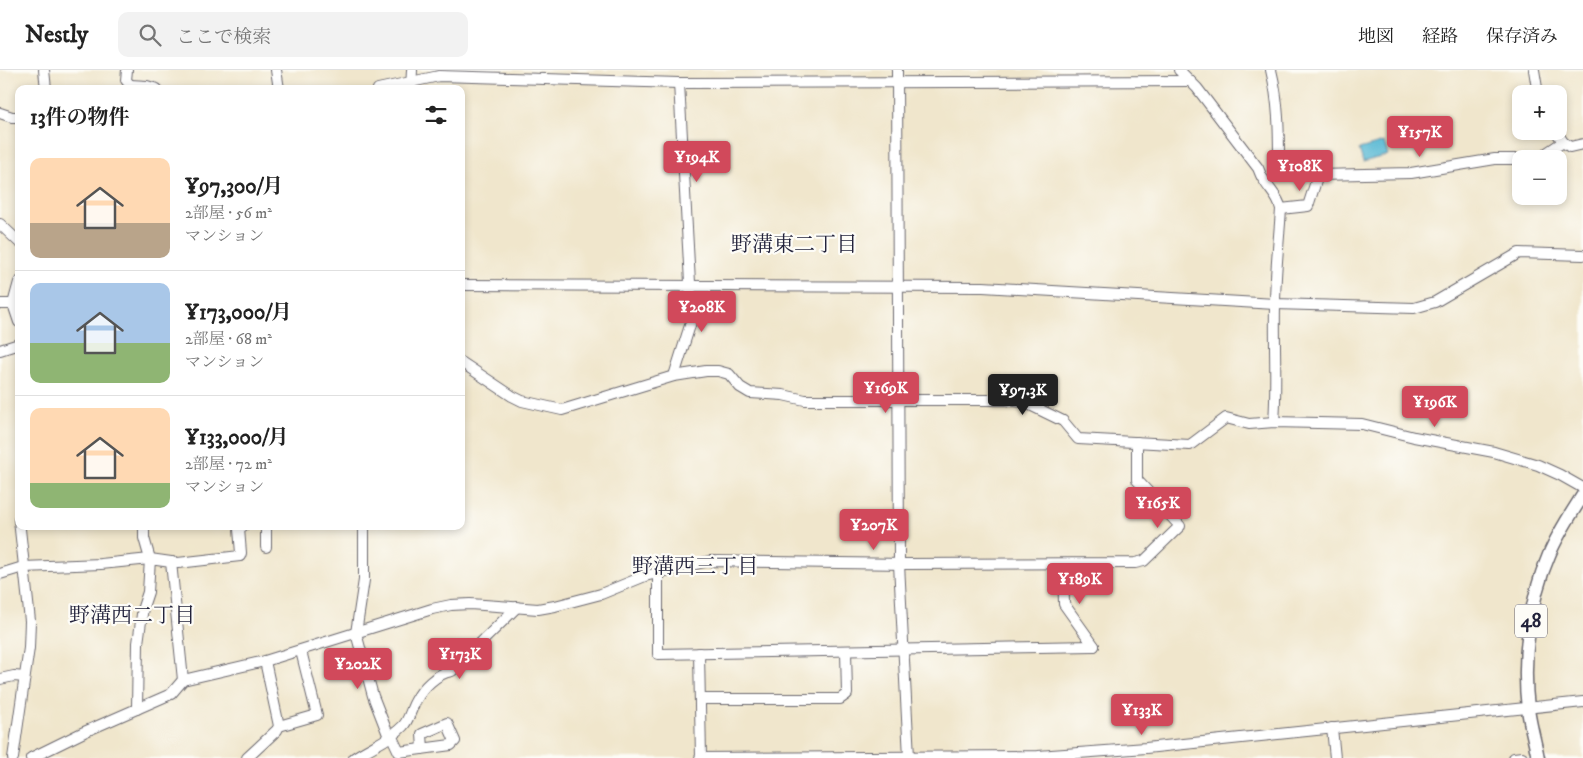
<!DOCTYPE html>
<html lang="ja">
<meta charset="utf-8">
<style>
:root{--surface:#fff;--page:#f2f2f2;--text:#222;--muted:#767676;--line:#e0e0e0;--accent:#d1495b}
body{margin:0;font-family:"IM FELL DW Pica","Noto Serif JP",serif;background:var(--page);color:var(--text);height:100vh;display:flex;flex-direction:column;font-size:19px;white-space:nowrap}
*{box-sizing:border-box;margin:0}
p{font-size:16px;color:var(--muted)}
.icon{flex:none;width:28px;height:28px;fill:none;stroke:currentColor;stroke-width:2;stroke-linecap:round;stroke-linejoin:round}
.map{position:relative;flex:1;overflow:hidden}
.details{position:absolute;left:15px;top:15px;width:450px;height:445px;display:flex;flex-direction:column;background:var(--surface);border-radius:10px;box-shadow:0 2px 8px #0003}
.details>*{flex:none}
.buttons{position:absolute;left:1512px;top:15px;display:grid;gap:10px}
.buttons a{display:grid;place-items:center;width:55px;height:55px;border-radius:10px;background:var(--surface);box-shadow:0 2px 8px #0003;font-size:25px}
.price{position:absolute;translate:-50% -42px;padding:0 11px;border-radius:5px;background:var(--accent);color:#fff;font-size:16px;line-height:32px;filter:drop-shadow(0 1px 2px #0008)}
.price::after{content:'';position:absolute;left:50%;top:30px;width:15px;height:11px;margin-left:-8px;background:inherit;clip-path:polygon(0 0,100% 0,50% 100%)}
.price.on{background:#222;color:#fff}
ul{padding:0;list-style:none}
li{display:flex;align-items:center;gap:15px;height:125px;padding:0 15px}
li+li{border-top:1px solid var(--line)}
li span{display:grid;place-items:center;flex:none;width:140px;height:100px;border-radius:10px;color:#555}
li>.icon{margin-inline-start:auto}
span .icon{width:60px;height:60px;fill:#fffc;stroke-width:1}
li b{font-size:21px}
h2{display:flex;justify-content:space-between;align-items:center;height:60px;padding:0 15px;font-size:21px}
header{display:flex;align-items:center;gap:30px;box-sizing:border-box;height:70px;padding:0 25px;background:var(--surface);border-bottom:1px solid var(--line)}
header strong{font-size:24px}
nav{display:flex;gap:28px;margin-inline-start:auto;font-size:18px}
.search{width:350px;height:45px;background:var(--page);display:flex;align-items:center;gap:12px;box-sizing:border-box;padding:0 18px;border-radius:10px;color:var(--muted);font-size:19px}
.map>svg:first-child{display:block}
.water{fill:#55b7d3;stroke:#3c6c87}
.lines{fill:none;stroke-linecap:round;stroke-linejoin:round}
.minor-casing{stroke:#6a676e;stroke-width:12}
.major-casing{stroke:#6a676e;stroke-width:15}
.minor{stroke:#fff;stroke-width:10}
.major{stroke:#fff;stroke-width:12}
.labels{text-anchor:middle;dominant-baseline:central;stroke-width:4.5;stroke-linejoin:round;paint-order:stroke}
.shield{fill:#fdfcf7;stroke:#646373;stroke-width:1}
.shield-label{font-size:19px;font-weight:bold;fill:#22223b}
.neighbourhood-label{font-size:21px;fill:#22223b;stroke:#fdfcf7}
</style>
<header>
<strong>Nestly</strong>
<div class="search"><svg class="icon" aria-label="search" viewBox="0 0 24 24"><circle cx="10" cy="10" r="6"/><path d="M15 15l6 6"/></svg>ここで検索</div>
<nav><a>地図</a><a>経路</a><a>保存済み</a></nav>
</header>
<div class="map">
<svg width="1583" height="688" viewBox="0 0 1583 688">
<rect width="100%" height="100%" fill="#fdfcf7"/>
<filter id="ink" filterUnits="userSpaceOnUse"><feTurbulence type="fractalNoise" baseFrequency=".02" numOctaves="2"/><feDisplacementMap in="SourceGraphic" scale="10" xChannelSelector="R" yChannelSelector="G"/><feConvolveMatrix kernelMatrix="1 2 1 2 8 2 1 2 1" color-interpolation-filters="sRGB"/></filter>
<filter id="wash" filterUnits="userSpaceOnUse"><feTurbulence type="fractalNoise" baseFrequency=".0096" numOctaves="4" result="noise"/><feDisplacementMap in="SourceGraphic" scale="20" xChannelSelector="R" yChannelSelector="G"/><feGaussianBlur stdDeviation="1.12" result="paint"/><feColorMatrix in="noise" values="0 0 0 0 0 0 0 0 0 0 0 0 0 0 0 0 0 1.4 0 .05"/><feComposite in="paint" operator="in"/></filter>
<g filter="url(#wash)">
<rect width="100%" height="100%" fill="#f0e6cc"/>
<polygon class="water" points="1384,72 1388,85 1363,92 1359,79"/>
</g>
<g filter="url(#ink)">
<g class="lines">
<defs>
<g id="minor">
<polyline points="44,0 46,19"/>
<polyline points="127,0 126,10 130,15 131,19"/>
<polyline points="276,0 279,19"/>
<polyline points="897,0 899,494 909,687"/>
<path d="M1179,0L1197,18L1258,98C1260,102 1261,107 1264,110C1270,121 1278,126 1281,139C1279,171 1275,204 1275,236C1274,275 1277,313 1274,352"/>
<path d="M1271,0C1279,32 1279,62 1279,95C1291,96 1310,94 1318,105L1411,103L1495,89H1521"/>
<polyline points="1534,0 1538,24"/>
<polyline points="130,15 147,16 157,19"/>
<polyline points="378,19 439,6 679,13 1190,11"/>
<polyline points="411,19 412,0"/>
<polyline points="0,43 12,47 19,47"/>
<polyline points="1556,61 1563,72 1570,77 1583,74"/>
<polyline points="1534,89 1539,88 1563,72"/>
<polyline points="1281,139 1308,136 1318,105"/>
<polyline points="0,154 19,172"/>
<polyline points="19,212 13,234 19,252"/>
<polyline points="461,215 983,217 1275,234 1414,238 1435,232 1519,183 1583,185"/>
<polyline points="0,234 18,234"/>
<polyline points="0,280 19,274"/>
<polyline points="461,292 512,326 522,331 562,340 674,306 706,301 718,301 729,304 740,317 750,323 783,325 805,330 1006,330 1024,332 1063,351 1078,369 1190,375 1226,348 1249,354 1274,352 1362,354 1414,367 1494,382 1538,395 1560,405 1583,418"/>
<polyline points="674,306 692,249 679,13"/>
<polyline points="266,456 266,477"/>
<polyline points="364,456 364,510 356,563 373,626 389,667"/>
<polyline points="171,492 178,493 240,486 241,483 239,459 243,456"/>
<polyline points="1063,494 1064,534 1094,576"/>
<polyline points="658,503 658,584 1094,576"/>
<polyline points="0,504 23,497 101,494 150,489 144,468 144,456"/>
<polyline points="699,583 701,688"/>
<polyline points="0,609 14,606 24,607"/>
<polyline points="700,629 840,629 847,624 846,581"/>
<polyline points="137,639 138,573 143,537 148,522 150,489 171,492 183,610"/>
<polyline points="279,656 317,645 301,581"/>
<polyline points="1332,658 1335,688"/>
<polyline points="391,665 399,682 451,675 455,671 447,653 422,664 423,679"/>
<polyline points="13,688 29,578 30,551 19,450"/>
<polyline points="31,688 84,662 171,624 183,610 265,591 432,539 451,535 470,534 538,539 555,536 601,524 645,506 709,491 906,494 1135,493 1144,491 1180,456 1137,410 1137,372"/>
<polyline points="247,688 277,660 279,656 265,591"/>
<path d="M354,688C370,677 390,670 403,656C409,650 411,639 415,632C422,618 437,603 452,601L517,537"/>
<polyline points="700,688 1038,686 1146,678 1583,632"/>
<polyline points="1514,688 1522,687"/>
</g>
<path id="major" d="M1538,688C1535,672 1530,655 1528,639C1522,589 1529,531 1549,485C1558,463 1571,444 1583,425"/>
</defs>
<use href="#minor" class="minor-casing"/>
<use href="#major" class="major-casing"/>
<use href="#minor" class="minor"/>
<use href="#major" class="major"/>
</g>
</g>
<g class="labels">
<rect class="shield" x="1515" y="534.5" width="32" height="33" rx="4"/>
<g class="shield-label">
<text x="1531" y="551">48</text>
</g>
<g class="neighbourhood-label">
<text x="794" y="175">野溝東二丁目</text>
<text x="695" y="497">野溝西三丁目</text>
<text x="132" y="546">野溝西二丁目</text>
</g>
</g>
</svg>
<div class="buttons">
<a>+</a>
<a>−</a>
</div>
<b class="price" style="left:1420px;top:88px">¥157K</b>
<b class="price" style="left:697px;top:113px">¥194K</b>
<b class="price" style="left:1300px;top:122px">¥108K</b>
<b class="price" style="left:702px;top:263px">¥208K</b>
<b class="price" style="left:886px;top:344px">¥169K</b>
<b class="price on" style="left:1023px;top:346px">¥97.3K</b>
<b class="price" style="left:1435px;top:358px">¥196K</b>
<b class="price" style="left:1158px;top:459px">¥165K</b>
<b class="price" style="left:874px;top:481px">¥207K</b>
<b class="price" style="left:1080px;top:535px">¥189K</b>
<b class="price" style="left:460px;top:610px">¥173K</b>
<b class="price" style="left:358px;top:620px">¥202K</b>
<b class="price" style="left:1142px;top:666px">¥133K</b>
<section class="details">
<h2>13件の物件<svg class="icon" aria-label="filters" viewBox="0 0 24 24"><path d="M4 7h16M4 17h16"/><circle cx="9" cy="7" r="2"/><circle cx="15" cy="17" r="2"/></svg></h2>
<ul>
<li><span style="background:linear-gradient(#ffd9b3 65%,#b9a48a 0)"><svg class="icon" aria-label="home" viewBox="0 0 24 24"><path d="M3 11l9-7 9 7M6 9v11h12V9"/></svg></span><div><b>¥97,300/月</b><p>2部屋 · 56 m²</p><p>マンション</p></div></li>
<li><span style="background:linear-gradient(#a9c7e8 60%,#8fb573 0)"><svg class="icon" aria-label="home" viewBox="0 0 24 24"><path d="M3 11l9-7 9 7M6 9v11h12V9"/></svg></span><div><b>¥173,000/月</b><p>2部屋 · 68 m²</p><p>マンション</p></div></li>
<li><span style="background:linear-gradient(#ffd9b3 75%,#8fb573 0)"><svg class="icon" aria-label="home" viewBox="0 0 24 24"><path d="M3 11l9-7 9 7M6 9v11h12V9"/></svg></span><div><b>¥133,000/月</b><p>2部屋 · 72 m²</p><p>マンション</p></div></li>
</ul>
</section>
</div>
